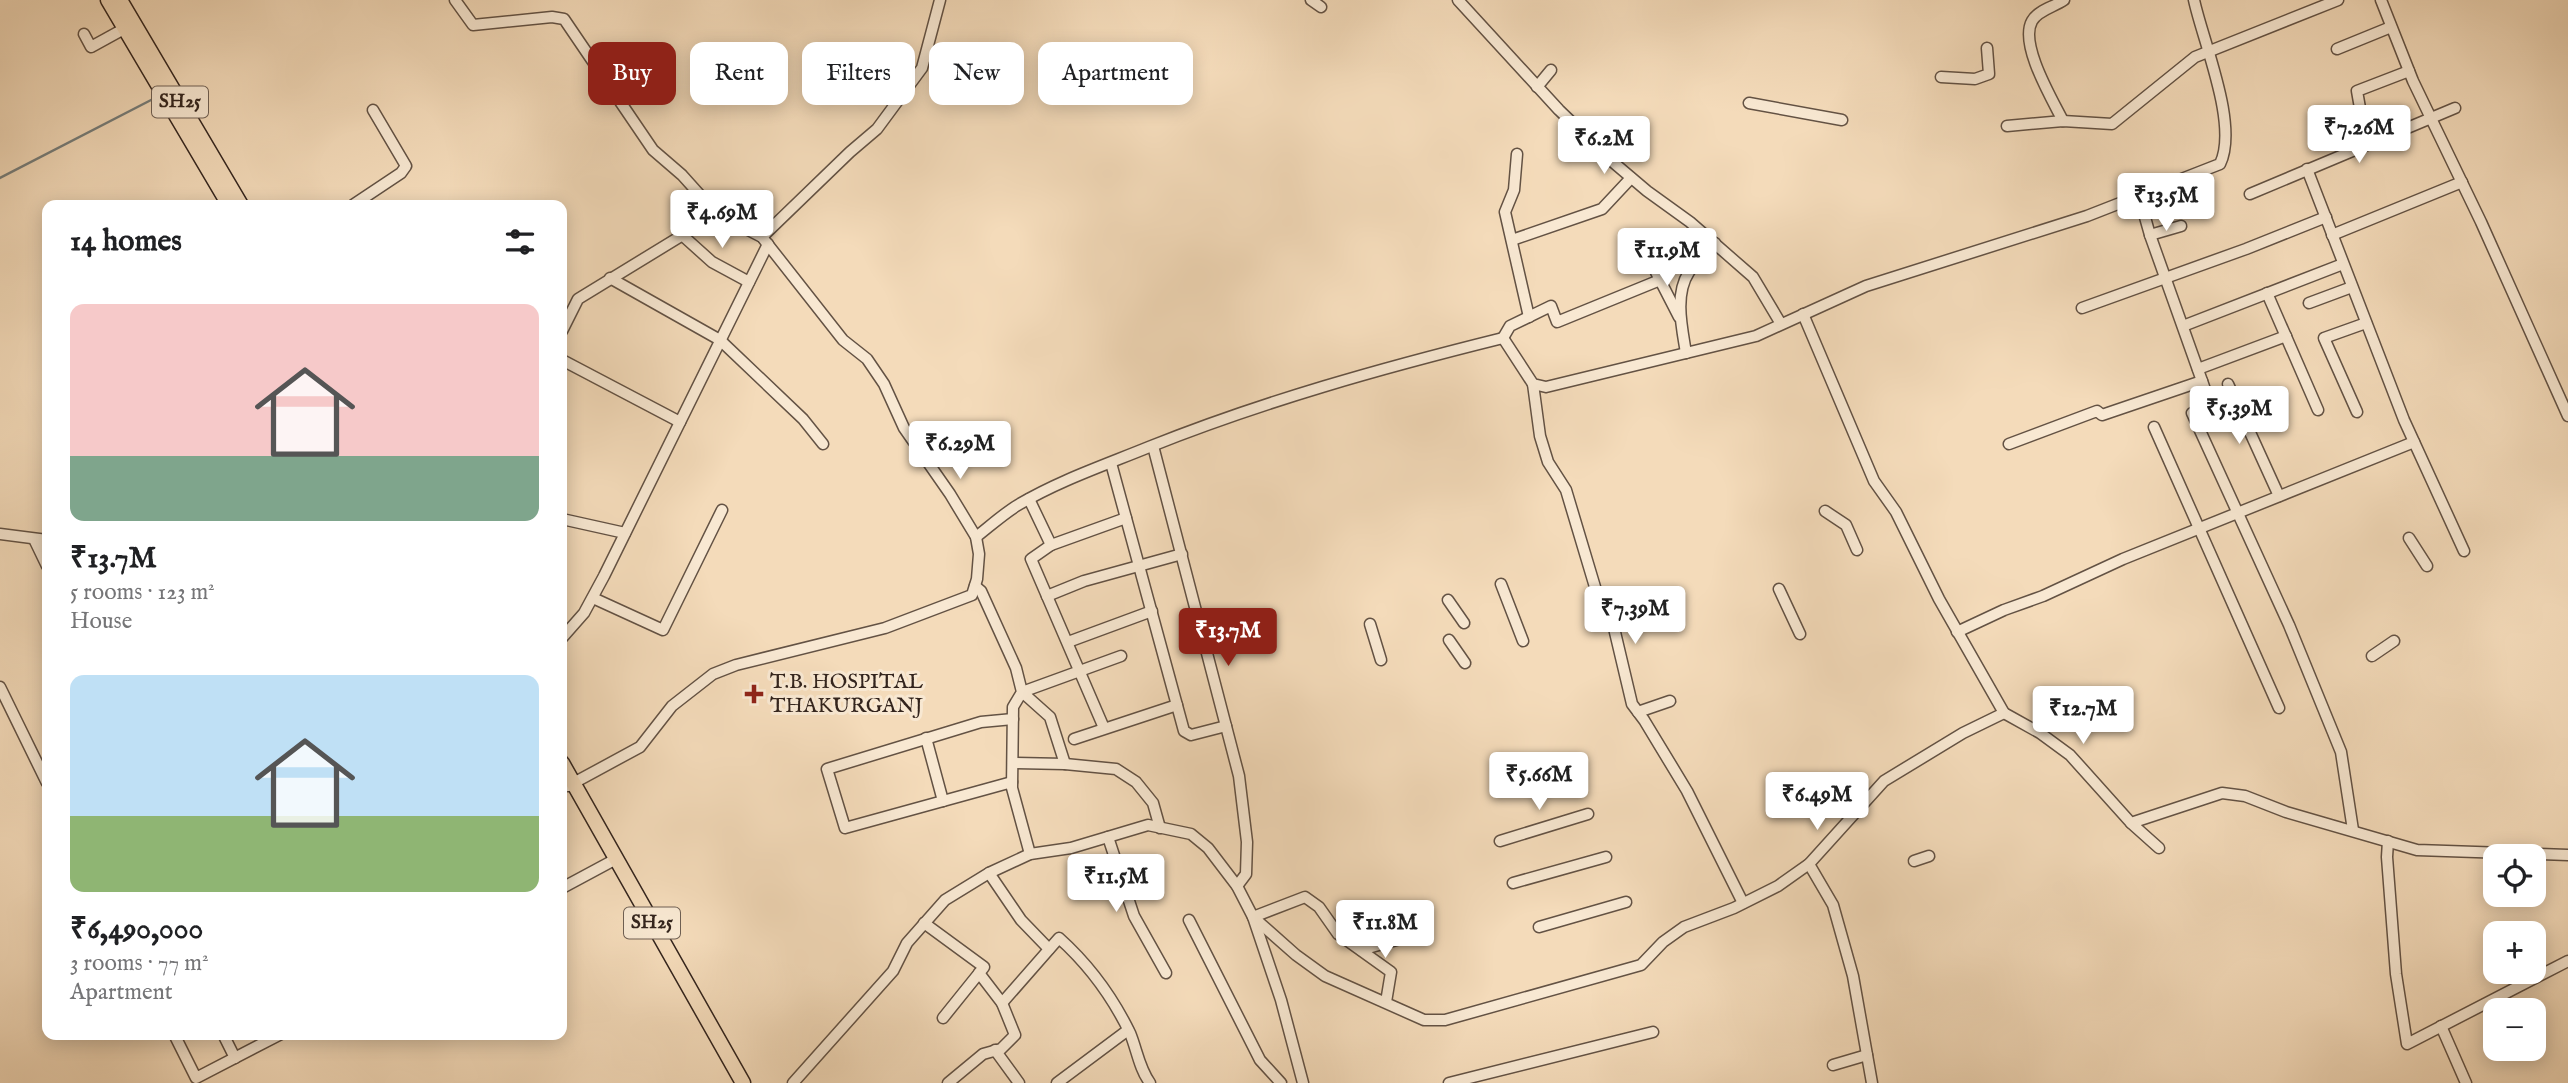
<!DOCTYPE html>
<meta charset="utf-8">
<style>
:root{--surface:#fff;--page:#f2f2f2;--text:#202124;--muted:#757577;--accent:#8f2418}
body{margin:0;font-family:"IM FELL English",serif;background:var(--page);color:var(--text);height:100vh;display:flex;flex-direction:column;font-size:26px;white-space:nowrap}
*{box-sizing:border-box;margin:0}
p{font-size:23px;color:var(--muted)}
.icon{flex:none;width:38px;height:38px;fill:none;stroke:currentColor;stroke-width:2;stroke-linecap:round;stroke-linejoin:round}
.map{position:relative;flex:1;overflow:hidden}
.details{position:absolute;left:42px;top:200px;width:525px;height:840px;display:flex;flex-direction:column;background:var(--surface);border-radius:14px;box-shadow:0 4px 18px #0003}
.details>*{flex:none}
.guide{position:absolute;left:588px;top:42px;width:665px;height:63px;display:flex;gap:14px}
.fabs{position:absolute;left:2483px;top:844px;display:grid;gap:14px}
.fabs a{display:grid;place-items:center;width:63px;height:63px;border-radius:14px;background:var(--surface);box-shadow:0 4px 18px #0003;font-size:35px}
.price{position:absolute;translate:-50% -60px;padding:0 16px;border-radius:7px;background:#fff;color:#222;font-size:23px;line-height:46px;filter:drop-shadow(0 2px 4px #0008)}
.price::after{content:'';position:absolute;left:50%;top:42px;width:21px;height:16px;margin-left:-10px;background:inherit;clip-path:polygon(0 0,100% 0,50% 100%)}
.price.current{background:var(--accent);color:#fff}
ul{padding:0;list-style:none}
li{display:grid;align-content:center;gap:14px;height:371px;padding:0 28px}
li span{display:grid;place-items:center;height:217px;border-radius:14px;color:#555}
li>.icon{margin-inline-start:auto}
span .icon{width:126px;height:126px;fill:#fffc;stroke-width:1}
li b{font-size:30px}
h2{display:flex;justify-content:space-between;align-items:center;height:84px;padding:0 28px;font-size:30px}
.chip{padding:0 24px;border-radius:14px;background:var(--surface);box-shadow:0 4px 18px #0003;font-size:24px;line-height:63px}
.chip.current{background:var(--accent);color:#fff}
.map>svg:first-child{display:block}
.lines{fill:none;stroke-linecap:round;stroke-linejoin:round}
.stream{stroke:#757d7b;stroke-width:2.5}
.minor-casing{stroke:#635244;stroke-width:13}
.major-casing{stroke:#33241d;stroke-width:17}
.minor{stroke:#f8e8d2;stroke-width:10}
.major{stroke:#f4dbba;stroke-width:14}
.poi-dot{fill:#8f2418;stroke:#f8e8d2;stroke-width:2.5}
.labels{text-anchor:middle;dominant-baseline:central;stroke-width:6;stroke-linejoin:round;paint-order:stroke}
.shield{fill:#f8e8d2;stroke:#6e5f53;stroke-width:2}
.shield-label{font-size:19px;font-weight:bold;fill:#33241d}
.poi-label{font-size:21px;fill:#33241d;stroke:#f8e8d2;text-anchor:start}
</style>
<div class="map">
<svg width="2568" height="1083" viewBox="0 0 2568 1083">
<rect width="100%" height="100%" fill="#f4dbba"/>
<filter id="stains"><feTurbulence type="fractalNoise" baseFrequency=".00286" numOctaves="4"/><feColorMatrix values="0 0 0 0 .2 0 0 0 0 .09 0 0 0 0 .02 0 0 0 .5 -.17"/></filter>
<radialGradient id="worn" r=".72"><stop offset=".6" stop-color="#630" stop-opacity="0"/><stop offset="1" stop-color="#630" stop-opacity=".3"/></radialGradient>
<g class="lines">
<polyline class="stream" points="0,178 153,99"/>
<defs>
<g id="minor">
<polyline points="455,0 473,25 552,17 564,19 653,150 682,175 717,214"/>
<polyline points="1311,0 1321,7"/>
<polyline points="1458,0 1559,110 1614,163 1647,191 1690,222 1753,277 1781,324"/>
<polyline points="2381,0 2413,81 2481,222 2568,416"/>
<polyline points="84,34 91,47 131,25"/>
<polyline points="2337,49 2391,27"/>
<polyline points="1941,77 1975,79 1989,74 1987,48"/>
<polyline points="1537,87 1551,70"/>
<polyline points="1749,103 1842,120"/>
<path d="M2063,121C2052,99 2019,44 2032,21C2038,10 2054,7 2064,0"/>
<polyline points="2007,126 2063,121 2112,124 2195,57 2338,0"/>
<polyline points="2375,142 2360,108 2357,91 2409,71"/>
<polyline points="1517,154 1514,190 1505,212 1529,317"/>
<polyline points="2307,169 2404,420 2464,551"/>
<polyline points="2250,194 2455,108"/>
<polyline points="353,205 401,173 406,166 373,110"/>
<polyline points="682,235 712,262 749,282"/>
<polyline points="2150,235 2181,226"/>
<polyline points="2332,235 2462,182"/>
<polyline points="762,237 850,152 877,129 922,68 940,0"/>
<polyline points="1512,240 1602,209 1631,178"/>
<polyline points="610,278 720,340 803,419 823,444"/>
<polyline points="1660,280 1679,317"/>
<polyline points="2267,293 2318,410"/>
<polyline points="2309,303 2352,287"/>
<polyline points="2082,308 2246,249 2326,217"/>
<polyline points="1803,314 1874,481 1896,512 1939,599 2004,713 2040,733 2070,755 2131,823 2222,793 2245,796 2286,812 2417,850 2568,855"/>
<polyline points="2183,326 2343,264"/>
<polyline points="562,331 578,299 717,214 762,237 843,340 867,359 884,384 904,428 950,494 976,537 979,554 977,579 972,595 885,628 736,665 713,674 672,706 640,747 568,786"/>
<polyline points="1503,338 1510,326 1551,306 1557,322 1660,280 1649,258"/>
<path d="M1686,353C1682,328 1674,295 1689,272C1696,261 1707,252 1715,243"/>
<polyline points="562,360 680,422"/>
<polyline points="2198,369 2286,336"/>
<polyline points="2202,381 2210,404 2192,413 2289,625 2341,752 2353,830"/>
<polyline points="1533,384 1540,436 1548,462 1566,490 1601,607 1614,628 1632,704 1644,720 1687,791 1743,903"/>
<polyline points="2228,384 2279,496"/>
<polyline points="2357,412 2324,338 2366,323"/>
<polyline points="2154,427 2279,708"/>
<polyline points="2009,444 2097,411 2102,415 2202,381 2150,235 2139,196"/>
<polyline points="1153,446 1239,776 1247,842 1246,874 1237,886"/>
<polyline points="1111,463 1184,731 1191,735 1226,726"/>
<polyline points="1029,499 1051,545 1031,559 1104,728"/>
<polyline points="1825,511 1846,525 1857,550"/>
<polyline points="562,519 625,533"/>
<polyline points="0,534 47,540"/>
<path d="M976,537C989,527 1003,514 1018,505C1058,481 1105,465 1149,447C1264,401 1382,368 1503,338L1533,384L1546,387L1756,336L1866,286L2087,216L2220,164C2239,125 2203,42 2194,0"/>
<polyline points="2409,538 2427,566"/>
<polyline points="34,539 47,566"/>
<polyline points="1051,545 1126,518"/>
<polyline points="1501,584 1523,641"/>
<polyline points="975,586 981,591 1016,668 1022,692 1013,707 1012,788 1030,854"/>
<polyline points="1779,589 1800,634"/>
<polyline points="1047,596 1084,581 1182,554"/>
<polyline points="593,598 663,630 722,510"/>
<polyline points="1448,600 1464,623"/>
<polyline points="1370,624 1381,660"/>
<polyline points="1957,632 2004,610 2043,596 2123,559 2414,442"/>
<polyline points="562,638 584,613 604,576 768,244"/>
<polyline points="1449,640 1465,663"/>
<polyline points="1068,642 1152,611"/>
<polyline points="2372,656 2394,641"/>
<polyline points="0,687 47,783"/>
<polyline points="1022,692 1121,656"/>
<polyline points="1022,692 1050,717 1065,764"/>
<polyline points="2063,711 2086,706"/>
<polyline points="1638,712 1670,701"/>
<polyline points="926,738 943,801"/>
<polyline points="1074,739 1177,705"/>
<polyline points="1013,763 1065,764 1116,769 1136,782 1153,803 1160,828"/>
<polyline points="1012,782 845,828 827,769 981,722 1013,719"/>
<polyline points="1831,791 1859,809"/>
<polyline points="2131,823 2159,848"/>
<polyline points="1108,837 1134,916 1166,973"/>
<polyline points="1500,841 1588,814"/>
<polyline points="2388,841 2387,857 2396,974 2407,1044 2568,961"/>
<polyline points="1914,861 1929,856"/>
<polyline points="1809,864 1833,905 1853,976 1872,1083"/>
<polyline points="989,873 1021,920 1049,949"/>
<polyline points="1513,883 1606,857"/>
<polyline points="562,888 616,859"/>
<polyline points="1189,920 1260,1060 1281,1083"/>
<polyline points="924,923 984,967 943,1018"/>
<polyline points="1539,927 1626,902"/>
<polyline points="1361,950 1400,939"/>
<polyline points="1386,1002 1391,972 1338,934 1319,907 1305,897 1253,917 1296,955 1325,976 1424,1020 1445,1020 1641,965 1663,942 1684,927 1734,908 1778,886 1809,864 1884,781 1963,733 2004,713"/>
<path d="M1002,1003L1059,938C1088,964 1113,998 1130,1033C1137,1050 1139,1068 1150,1083"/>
<polyline points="2441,1026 2466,1083"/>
<polyline points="174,1034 196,1078 281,1034"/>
<polyline points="223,1034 235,1058"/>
<polyline points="995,1050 1019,1083"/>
<polyline points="1833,1065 1867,1055"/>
<polyline points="793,1083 893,971 907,943 945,900 989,873 1030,854 1071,848 1148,825 1191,834 1208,848 1237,886 1253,917 1281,1000 1303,1083"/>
<polyline points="948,1083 983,1054 1001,1049 1015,1035 1002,1003 979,973"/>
<polyline points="1057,1083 1128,1030"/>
<polyline points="1449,1083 1653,1032"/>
</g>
<g id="major">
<polyline points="108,0 229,205"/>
<polyline points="120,0 241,205"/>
<polyline points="562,763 743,1083"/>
</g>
</defs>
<use href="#minor" class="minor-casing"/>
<use href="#major" class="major-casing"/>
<use href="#minor" class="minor"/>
<use href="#major" class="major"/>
</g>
<path class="poi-dot" d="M750.5 683.5h7v7h7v7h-7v7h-7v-7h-7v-7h7z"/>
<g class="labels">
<g class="shield">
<rect x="152" y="86.5" width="56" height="31" rx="5"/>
<rect x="624" y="907.5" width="56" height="31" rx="5"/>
</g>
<g class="shield-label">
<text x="180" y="102">SH25</text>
<text x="652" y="923">SH25</text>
</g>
<g class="poi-label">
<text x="770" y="682">T.B. HOSPITAL<tspan x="770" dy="24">THAKURGANJ</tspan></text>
</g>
</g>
<rect width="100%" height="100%" filter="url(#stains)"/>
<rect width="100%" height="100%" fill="url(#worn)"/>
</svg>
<div class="fabs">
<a><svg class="icon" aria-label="locate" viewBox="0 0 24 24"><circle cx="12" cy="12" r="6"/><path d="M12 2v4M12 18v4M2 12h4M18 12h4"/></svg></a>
<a>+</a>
<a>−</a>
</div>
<b class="price" style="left:2359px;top:165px">₹7.26M</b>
<b class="price" style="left:1604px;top:176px">₹6.2M</b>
<b class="price" style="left:2166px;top:233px">₹13.5M</b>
<b class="price" style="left:722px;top:250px">₹4.69M</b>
<b class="price" style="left:1667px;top:288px">₹11.9M</b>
<b class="price" style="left:2239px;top:446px">₹5.39M</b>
<b class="price" style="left:960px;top:481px">₹6.29M</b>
<b class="price" style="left:1635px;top:646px">₹7.39M</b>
<b class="price current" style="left:1228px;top:668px">₹13.7M</b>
<b class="price" style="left:2083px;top:746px">₹12.7M</b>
<b class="price" style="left:1539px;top:812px">₹5.66M</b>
<b class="price" style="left:1817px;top:832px">₹6.49M</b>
<b class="price" style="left:1116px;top:914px">₹11.5M</b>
<b class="price" style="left:1385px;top:960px">₹11.8M</b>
<div class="guide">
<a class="chip current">Buy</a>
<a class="chip">Rent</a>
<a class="chip">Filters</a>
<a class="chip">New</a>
<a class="chip">Apartment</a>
</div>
<section class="details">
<h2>14 homes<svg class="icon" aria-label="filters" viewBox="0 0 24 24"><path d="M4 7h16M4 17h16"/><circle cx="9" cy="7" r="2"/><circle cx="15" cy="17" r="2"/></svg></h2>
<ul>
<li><span style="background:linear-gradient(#f6c9c9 70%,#7fa58c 0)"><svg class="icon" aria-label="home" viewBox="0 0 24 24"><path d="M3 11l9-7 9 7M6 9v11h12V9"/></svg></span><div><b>₹13.7M</b><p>5 rooms · 123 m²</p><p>House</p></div></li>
<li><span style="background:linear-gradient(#bfe0f5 65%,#8fb573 0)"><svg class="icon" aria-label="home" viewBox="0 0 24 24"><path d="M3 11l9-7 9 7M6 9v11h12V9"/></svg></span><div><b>₹6,490,000</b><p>3 rooms · 77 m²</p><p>Apartment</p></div></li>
</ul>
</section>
</div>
